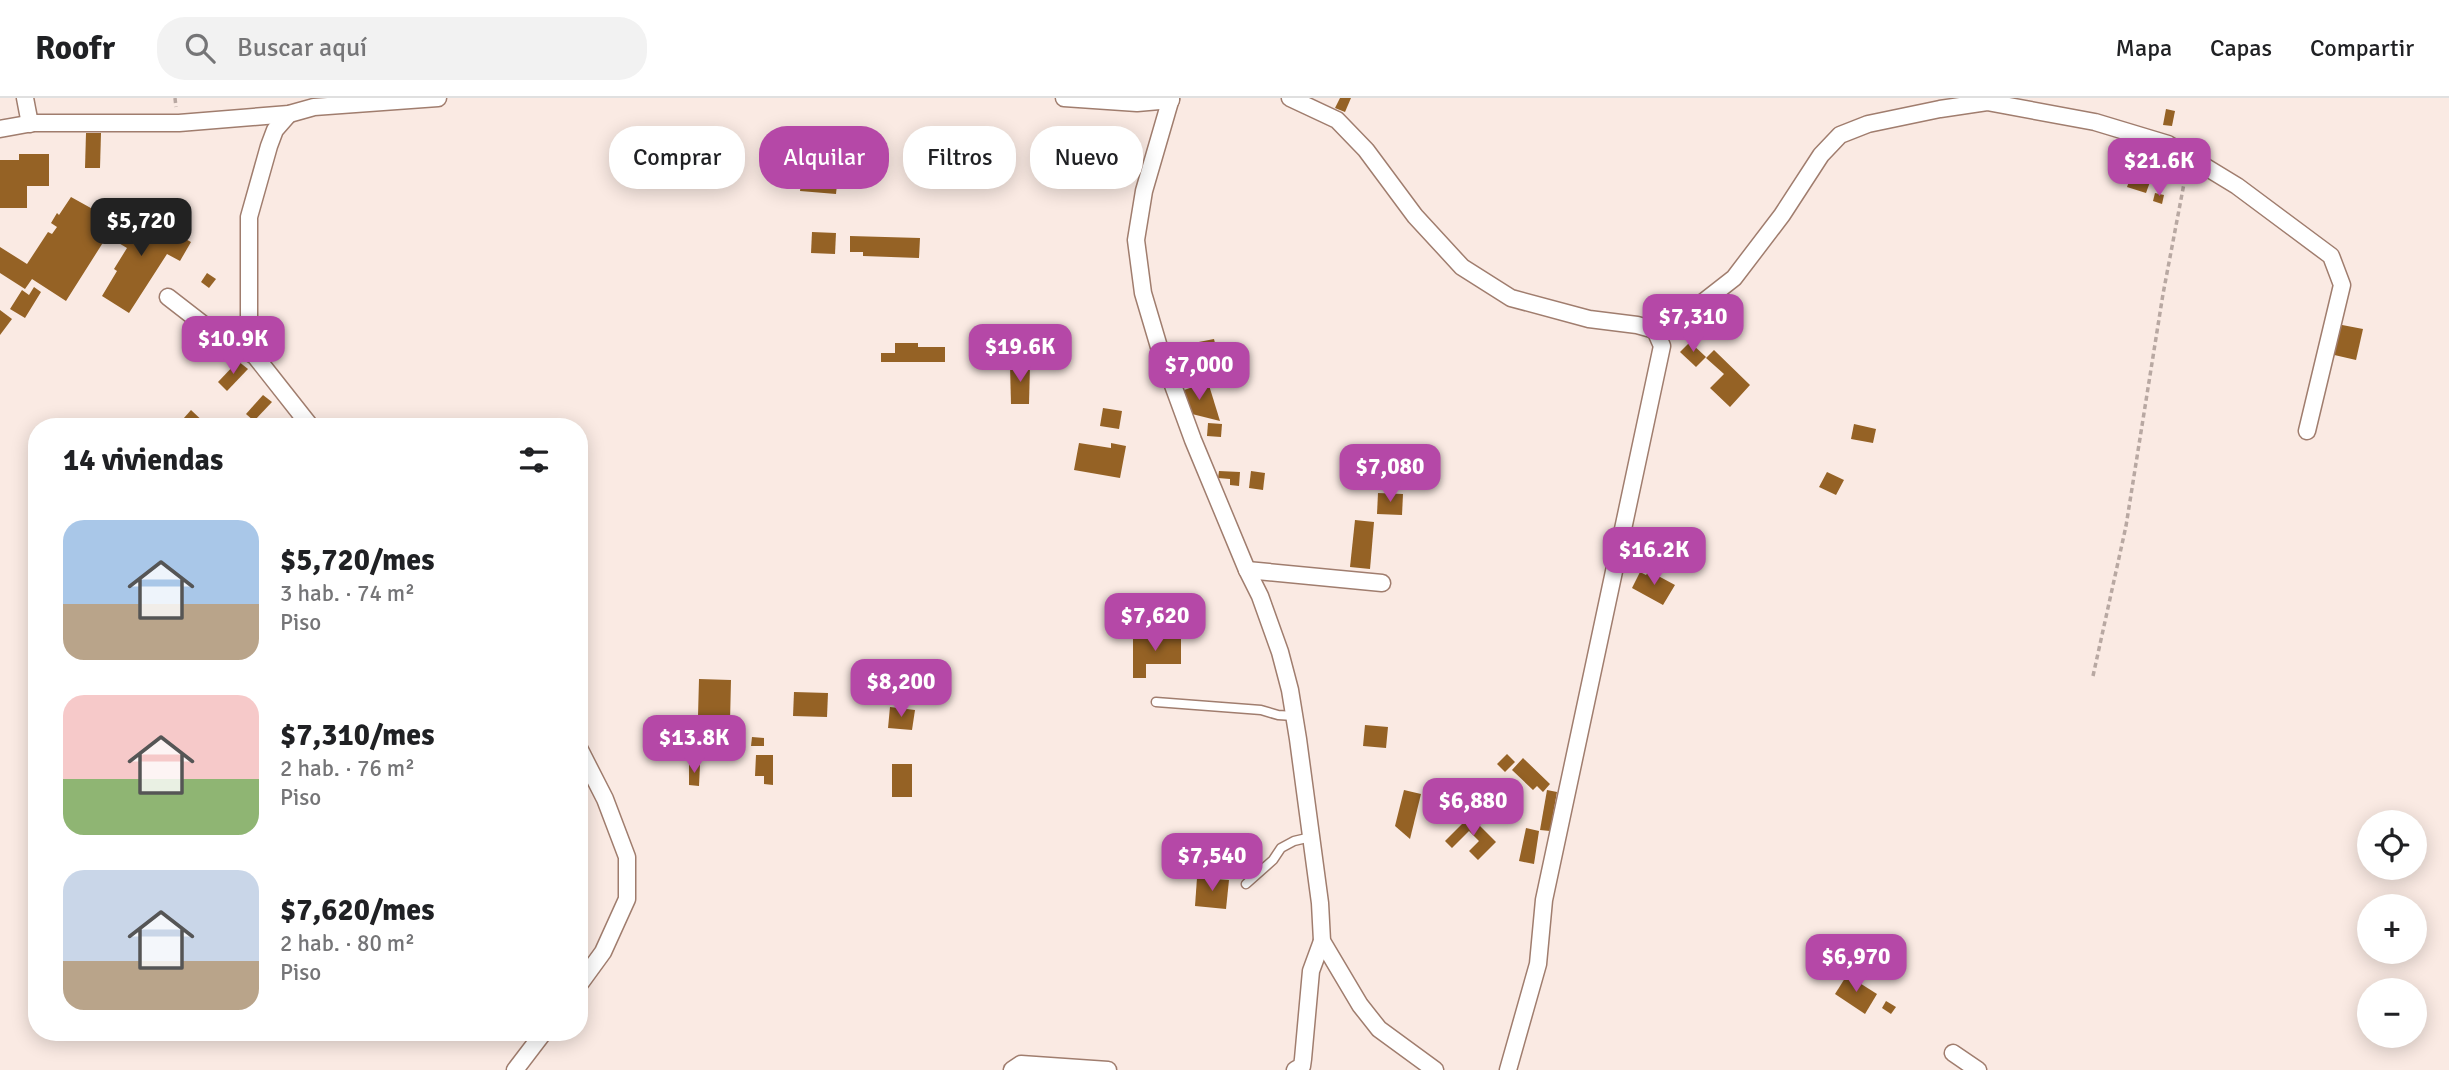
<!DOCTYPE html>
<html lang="es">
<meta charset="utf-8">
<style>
:root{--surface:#fff;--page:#f2f2f2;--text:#202124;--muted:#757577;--line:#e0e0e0;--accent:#b548a7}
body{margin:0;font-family:Signika,sans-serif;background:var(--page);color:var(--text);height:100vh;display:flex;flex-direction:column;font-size:26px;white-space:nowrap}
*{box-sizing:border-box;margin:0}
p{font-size:23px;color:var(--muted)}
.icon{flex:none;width:38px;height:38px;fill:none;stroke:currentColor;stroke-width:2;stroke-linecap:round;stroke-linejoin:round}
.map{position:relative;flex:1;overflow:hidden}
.details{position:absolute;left:28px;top:320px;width:560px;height:623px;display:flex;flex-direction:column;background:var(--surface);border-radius:28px;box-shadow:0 4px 18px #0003}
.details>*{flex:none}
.guide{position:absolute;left:609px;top:28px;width:665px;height:63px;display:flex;gap:14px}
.controls{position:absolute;left:2357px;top:712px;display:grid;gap:14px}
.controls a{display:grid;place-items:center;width:70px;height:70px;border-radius:50%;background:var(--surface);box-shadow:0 4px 18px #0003;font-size:35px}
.price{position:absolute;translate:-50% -60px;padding:0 16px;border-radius:14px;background:var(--accent);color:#fff;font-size:23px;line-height:46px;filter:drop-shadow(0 2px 4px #0008)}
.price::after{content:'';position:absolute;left:50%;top:42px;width:21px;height:16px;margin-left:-10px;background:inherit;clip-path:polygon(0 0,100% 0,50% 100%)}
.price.active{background:#222;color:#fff}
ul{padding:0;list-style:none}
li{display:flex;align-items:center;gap:21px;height:175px;padding:0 35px}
li span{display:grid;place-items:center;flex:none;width:196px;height:140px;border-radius:21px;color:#555}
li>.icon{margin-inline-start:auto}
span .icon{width:84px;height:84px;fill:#fffc;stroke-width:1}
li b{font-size:30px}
h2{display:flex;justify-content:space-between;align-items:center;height:84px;padding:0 35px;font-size:30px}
.chip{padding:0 24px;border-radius:28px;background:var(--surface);box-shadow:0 4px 18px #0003;font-size:24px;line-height:63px}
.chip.active{background:var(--accent);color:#fff}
header{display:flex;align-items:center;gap:42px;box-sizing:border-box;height:98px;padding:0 35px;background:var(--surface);border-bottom:2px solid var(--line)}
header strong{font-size:33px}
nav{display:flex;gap:38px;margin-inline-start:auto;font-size:24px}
.search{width:490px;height:63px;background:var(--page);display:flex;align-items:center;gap:18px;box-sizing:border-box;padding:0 24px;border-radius:28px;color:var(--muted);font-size:26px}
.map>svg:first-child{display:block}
.building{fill:#956225}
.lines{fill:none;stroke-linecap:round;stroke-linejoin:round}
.service-casing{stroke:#a07d6e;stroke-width:11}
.minor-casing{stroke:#a07d6e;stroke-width:19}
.path{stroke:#b8a8a2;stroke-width:3.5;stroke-dasharray:5 3.5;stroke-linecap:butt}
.service{stroke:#fff;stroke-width:8}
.minor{stroke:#fff;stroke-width:16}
</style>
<header>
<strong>Roofr</strong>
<div class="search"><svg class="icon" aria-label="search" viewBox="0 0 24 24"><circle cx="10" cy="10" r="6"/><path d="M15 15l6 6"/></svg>Buscar aquí</div>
<nav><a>Mapa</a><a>Capas</a><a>Compartir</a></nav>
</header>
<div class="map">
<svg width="2449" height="972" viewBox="0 0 2449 972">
<rect width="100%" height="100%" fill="#faeae3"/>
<g class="building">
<polygon points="1340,0 1351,0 1345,14 1335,10"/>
<polygon points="2166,11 2175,13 2172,28 2163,27"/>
<polygon points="86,35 101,35 100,70 85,70"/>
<polygon points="19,56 49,56 49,88 27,88 27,110 0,110 0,62 19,62"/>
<polygon points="804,65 839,68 836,96 800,93"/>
<polygon points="2131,78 2150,84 2146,95 2127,89"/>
<polygon points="2155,95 2164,97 2162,106 2153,103"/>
<polygon points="71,99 116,124 66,203 32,181 25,191 0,175 0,149 27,166 48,134 52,136 57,129 51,125 57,115 59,117"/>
<polygon points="130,111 191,144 180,163 167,156 129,215 102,198 117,173 114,171 127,150 112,141"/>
<polygon points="812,134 836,135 835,156 811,155"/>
<polygon points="850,138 920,140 919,160 863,158 863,154 850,154"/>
<polygon points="207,175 216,181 209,190 201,184"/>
<polygon points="34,189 41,194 25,220 10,211 22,192 29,197"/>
<polygon points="0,212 12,221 0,237"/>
<polygon points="2337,226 2363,231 2356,262 2330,256"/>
<polygon points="1214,241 1217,253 1201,256 1207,283 1176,289 1168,250"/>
<polygon points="1690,244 1706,259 1696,269 1680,254"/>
<polygon points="895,245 918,245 918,249 945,249 945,264 881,264 881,255 895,255"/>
<polygon points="1714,252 1750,287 1730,309 1710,290 1724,276 1706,260"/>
<polygon points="238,263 248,271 227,293 218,284"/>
<polygon points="1010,267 1030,267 1029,306 1011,306"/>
<polygon points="1208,284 1220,323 1184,314 1178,294"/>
<polygon points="263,297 272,304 254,323 246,316"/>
<polygon points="1103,310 1122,313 1119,331 1100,328"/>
<polygon points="191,312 209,329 176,329"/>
<polygon points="1208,325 1222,326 1221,339 1207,338"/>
<polygon points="1854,326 1876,331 1873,345 1851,341"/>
<polygon points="1079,345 1111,350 1111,345 1126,348 1120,380 1074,372"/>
<polygon points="1219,373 1240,374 1239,388 1230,387 1230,381 1218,380"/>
<polygon points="1251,373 1265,375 1263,392 1249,390"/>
<polygon points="1827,374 1844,382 1836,397 1819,389"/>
<polygon points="1378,395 1403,396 1402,417 1377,416"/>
<polygon points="1355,422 1374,424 1370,471 1350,469"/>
<polygon points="1649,473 1675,487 1663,507 1632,490 1640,474 1646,477"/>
<polygon points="1133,538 1181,538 1181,566 1146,566 1146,580 1133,580"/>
<polygon points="699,581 731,582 730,624 719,623 719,618 698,618"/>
<polygon points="579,588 585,588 587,612 579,612"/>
<polygon points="794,594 828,595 827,619 793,618"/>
<polygon points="890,609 915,612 912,632 888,630"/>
<polygon points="1365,627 1388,629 1386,650 1363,648"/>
<polygon points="752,639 764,640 764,648 751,648"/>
<polygon points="1507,656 1515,664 1505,674 1497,666"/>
<polygon points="756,657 773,657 773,687 764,686 764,678 755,678"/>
<polygon points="1523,660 1550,686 1543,694 1537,688 1533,692 1512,672"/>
<polygon points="689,666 700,666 699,688 689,687"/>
<rect x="892" y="666" width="20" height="33"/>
<polygon points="1404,692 1421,696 1410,741 1395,728"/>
<polygon points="1547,692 1557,694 1550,733 1540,732"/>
<polygon points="1470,718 1496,744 1478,762 1469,753 1479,743 1469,733 1452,750 1445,743"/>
<polygon points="1526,730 1539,733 1534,766 1519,763"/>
<polygon points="1197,780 1229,782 1226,811 1195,808"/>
<polygon points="1847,877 1877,896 1865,916 1835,896"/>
<polygon points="1886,903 1896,909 1891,916 1882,910"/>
</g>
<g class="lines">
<defs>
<g id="service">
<polyline points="1156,604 1261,612 1278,617 1294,618"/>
<polyline points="1246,786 1273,762 1281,750 1294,743 1311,739"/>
</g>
<g id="minor">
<polyline points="25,0 30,26"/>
<polyline points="1064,0 1137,5 1171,2"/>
<polyline points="1171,0 1144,93 1136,142 1143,195 1159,249 1193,342 1247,472 1260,498 1280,554 1290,592 1298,641 1320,805 1322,843 1360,907 1379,931 1435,972"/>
<polyline points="1290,0 1337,22 1366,52 1415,118 1462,169 1511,200 1589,221 1637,227 1655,232 1702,205 1734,180 1782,117 1821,57 1840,37 1868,26 1940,11 1987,4 2095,24 2168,46 2237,88 2331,158 2342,187 2307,333"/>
<polyline points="289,16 275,32 269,48 249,119 249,232 255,258 311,329"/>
<polyline points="0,31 33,25 179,25 289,16 314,9 438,0"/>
<polyline points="168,199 217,237 255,258"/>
<polyline points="1247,472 1382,485"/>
<polyline points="579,650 605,701 627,759 627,801 603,854 579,887"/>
<polyline points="1953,955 1978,972"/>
<polyline points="515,972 544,934"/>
<polyline points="1012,972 1021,966 1108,972"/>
<polyline points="1295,972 1302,968 1303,961 1311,873 1322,843"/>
<polyline points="1508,972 1538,866 1544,802 1662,248 1655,232"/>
</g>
</defs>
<use href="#service" class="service-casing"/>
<use href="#minor" class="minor-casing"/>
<g class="path">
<polyline points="175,0 176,9"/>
<polyline points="2093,578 2126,428 2163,196 2186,75"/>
</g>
<use href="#service" class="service"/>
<use href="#minor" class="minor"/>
</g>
</svg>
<div class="controls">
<a><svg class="icon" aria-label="locate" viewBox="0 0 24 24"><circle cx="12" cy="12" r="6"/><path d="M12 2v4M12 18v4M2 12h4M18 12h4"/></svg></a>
<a>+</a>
<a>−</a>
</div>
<b class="price" style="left:2159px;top:100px">$21.6K</b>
<b class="price active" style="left:141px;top:160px">$5,720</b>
<b class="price" style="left:1693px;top:256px">$7,310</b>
<b class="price" style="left:233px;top:278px">$10.9K</b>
<b class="price" style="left:1020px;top:286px">$19.6K</b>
<b class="price" style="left:1199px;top:304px">$7,000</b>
<b class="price" style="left:1390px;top:406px">$7,080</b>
<b class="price" style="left:1654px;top:489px">$16.2K</b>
<b class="price" style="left:1155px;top:555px">$7,620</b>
<b class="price" style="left:901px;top:621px">$8,200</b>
<b class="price" style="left:694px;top:677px">$13.8K</b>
<b class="price" style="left:1473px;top:740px">$6,880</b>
<b class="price" style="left:1212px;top:795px">$7,540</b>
<b class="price" style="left:1856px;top:896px">$6,970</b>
<div class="guide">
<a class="chip">Comprar</a>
<a class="chip active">Alquilar</a>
<a class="chip">Filtros</a>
<a class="chip">Nuevo</a>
</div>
<section class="details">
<h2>14 viviendas<svg class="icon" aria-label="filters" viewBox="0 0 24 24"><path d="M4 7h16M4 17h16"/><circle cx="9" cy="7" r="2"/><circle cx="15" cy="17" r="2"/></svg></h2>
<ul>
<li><span style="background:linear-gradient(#a9c7e8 60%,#b9a48a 0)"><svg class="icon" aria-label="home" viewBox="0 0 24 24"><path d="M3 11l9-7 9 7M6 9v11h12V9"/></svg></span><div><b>$5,720/mes</b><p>3 hab. · 74 m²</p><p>Piso</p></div></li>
<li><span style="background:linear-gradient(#f6c9c9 60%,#8fb573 0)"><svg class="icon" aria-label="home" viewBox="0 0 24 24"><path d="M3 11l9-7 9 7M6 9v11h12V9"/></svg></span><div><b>$7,310/mes</b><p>2 hab. · 76 m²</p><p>Piso</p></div></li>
<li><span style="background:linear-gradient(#c9d6e8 65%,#b9a48a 0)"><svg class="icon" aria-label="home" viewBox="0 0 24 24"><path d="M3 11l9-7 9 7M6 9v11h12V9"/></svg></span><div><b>$7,620/mes</b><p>2 hab. · 80 m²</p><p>Piso</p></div></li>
</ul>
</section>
</div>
